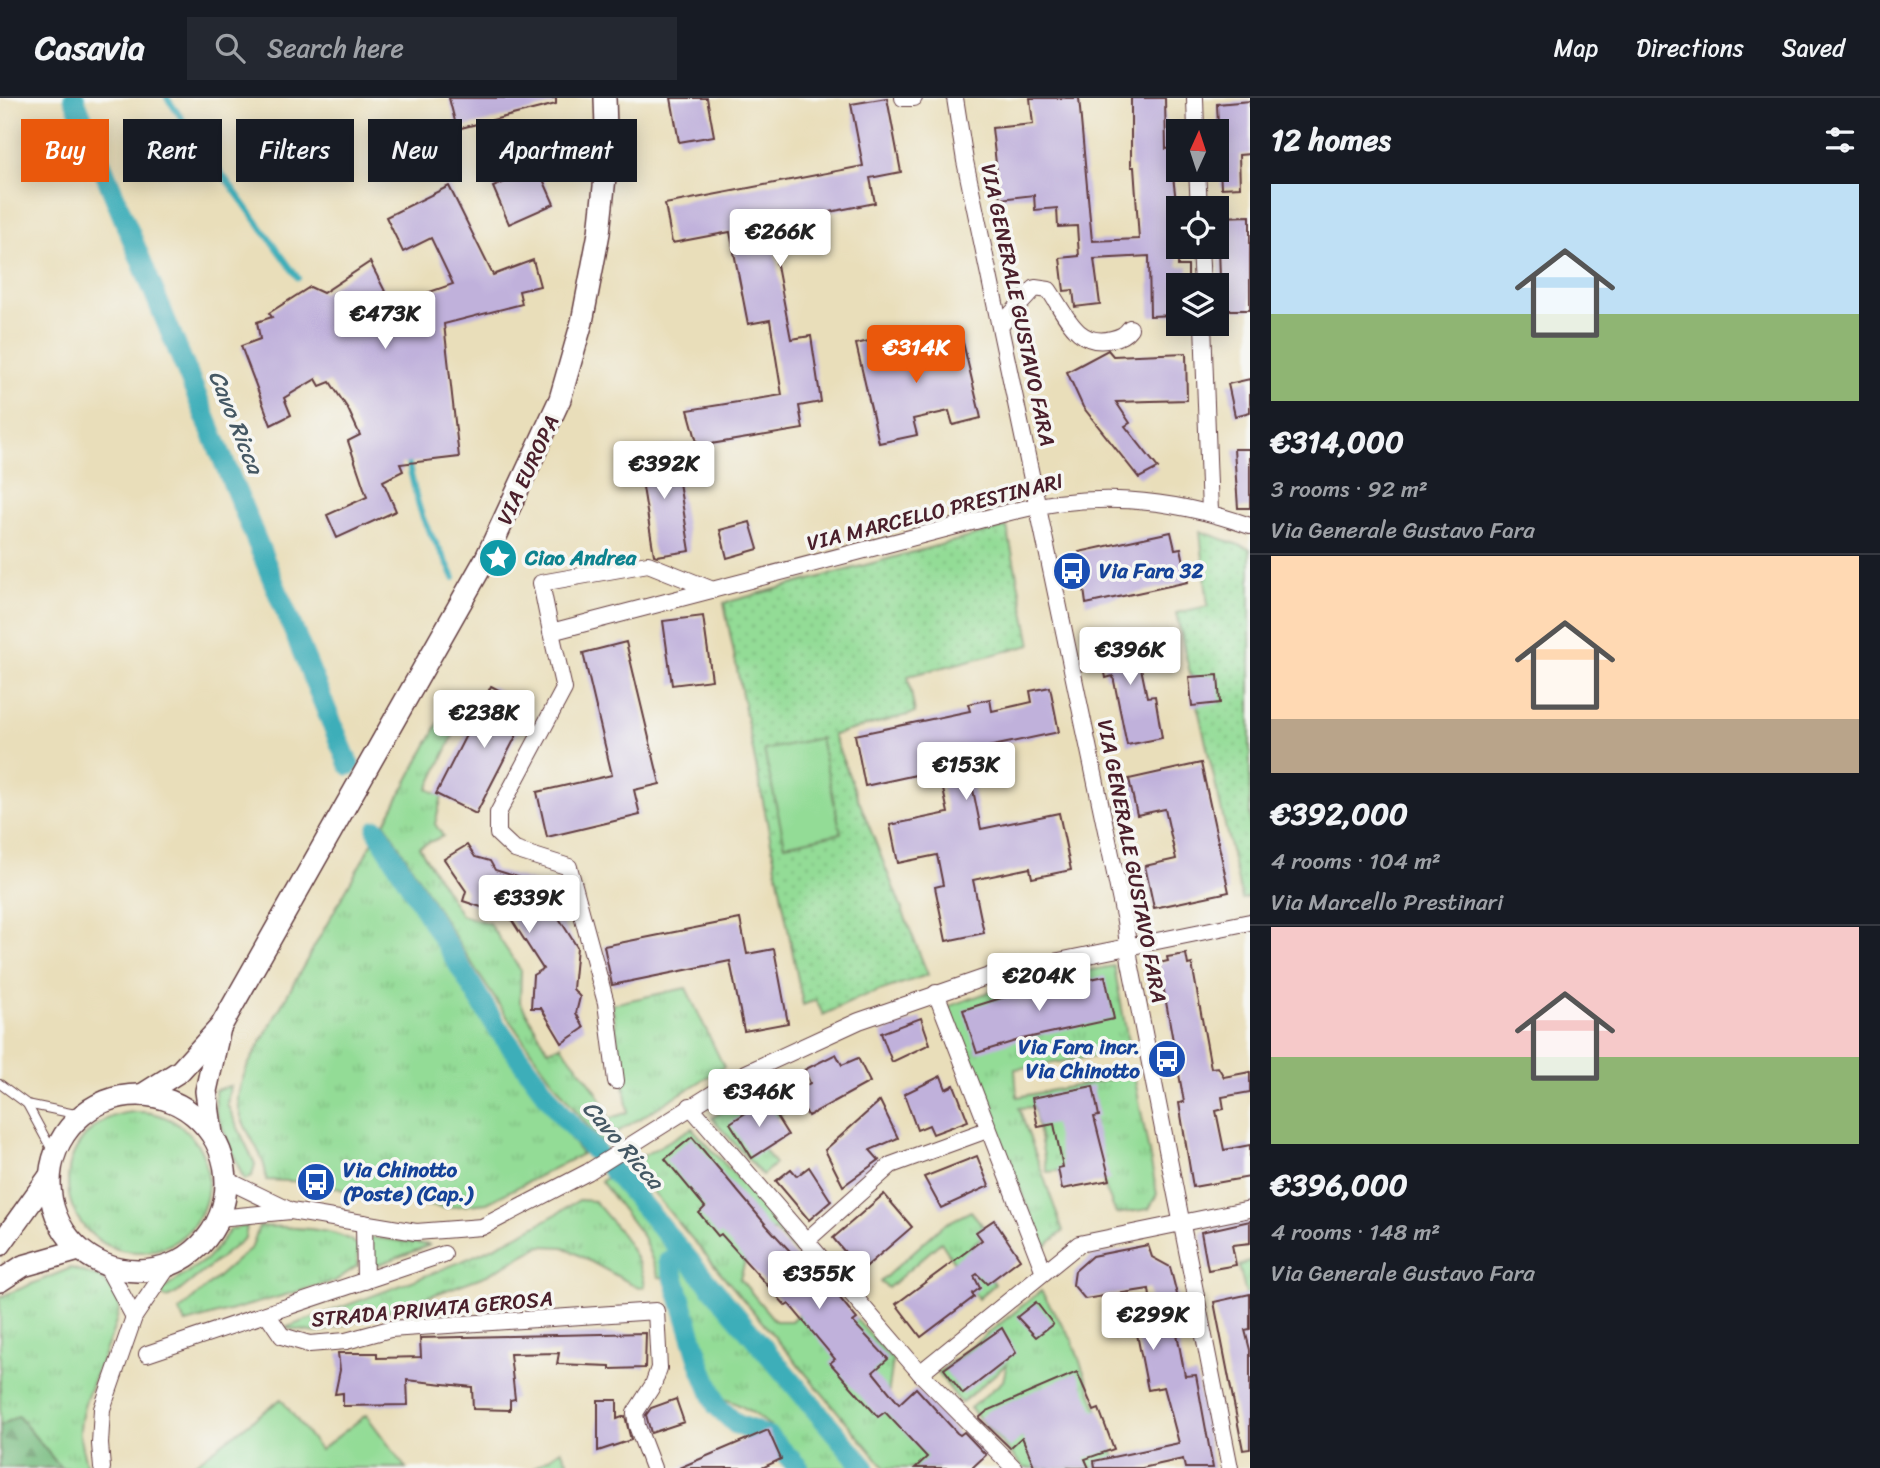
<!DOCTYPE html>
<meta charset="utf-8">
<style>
:root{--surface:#171b24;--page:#242831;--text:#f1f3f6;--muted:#9ea1a6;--line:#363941;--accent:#ea580c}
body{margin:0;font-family:Sriracha,sans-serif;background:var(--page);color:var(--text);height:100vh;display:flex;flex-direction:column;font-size:26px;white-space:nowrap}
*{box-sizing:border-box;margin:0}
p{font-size:23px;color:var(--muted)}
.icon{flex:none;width:38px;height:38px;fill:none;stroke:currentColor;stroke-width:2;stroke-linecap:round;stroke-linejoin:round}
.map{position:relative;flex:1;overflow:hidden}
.side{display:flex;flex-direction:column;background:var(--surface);width:630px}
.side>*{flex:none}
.top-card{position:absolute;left:21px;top:21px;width:665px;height:63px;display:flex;gap:14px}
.needle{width:46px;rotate:3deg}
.tools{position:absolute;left:1166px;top:21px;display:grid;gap:14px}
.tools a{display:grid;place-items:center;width:63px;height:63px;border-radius:0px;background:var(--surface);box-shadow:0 4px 18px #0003;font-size:35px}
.price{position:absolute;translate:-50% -60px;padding:0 16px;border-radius:7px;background:#fff;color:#222;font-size:23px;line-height:46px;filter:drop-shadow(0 2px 4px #0008)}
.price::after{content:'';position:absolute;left:50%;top:42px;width:21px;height:16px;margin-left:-10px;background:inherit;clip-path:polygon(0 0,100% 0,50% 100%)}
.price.on{background:var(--accent);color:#fff}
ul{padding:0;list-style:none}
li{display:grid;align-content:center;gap:14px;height:371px;padding:0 21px}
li+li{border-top:2px solid var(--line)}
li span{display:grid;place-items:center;height:217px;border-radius:0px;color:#555}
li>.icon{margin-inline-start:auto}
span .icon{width:126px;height:126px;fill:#fffc;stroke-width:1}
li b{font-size:30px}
h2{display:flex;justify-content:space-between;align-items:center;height:84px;padding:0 21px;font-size:30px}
.pill{padding:0 24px;border-radius:0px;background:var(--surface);box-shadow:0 4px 18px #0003;font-size:24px;line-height:63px}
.pill.on{background:var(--accent);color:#fff}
header{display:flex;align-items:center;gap:42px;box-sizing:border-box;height:98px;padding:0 35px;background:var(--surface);border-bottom:2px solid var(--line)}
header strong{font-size:33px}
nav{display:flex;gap:38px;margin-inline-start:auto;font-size:24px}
.search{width:490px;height:63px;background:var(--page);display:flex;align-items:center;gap:18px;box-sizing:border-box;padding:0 24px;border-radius:0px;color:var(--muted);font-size:26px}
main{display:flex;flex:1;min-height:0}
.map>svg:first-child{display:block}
.grass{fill:url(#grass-tufts);stroke:#6e7e60;stroke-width:2}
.forest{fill:url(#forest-firs);stroke:#606e55;stroke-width:2}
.park{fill:url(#park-dots);stroke:#6e7e60;stroke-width:2}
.pitch{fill:#93dc96;stroke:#6e7e60;stroke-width:2}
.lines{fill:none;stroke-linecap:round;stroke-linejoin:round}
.stream{stroke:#3eaeb9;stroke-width:6}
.canal{stroke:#3eaeb9;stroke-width:21}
.building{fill:#c0b1db}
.service-casing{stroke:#623c40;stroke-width:10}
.minor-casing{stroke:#623c40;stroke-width:18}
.secondary-casing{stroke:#623c40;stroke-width:24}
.service{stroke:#fff;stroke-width:8}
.minor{stroke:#fff;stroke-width:16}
.secondary{stroke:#fff;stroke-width:21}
.labels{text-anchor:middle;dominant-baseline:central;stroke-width:7;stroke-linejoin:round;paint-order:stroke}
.street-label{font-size:21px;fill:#4a1f2b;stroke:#f6f6f2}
.culture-label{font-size:21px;font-weight:bold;fill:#0d838f;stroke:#f6f6f2;text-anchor:start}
.transit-label{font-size:21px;font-weight:bold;fill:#164399;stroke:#f6f6f2;text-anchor:start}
.water-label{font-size:23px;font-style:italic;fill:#455864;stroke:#f6f6f2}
</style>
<header>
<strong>Casavia</strong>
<div class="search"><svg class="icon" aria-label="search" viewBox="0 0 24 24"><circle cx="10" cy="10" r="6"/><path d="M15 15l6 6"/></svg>Search here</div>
<nav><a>Map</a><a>Directions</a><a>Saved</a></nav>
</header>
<main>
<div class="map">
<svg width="1250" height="1370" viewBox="0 0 1250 1370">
<defs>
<pattern id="grass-tufts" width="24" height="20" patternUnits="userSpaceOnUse" patternTransform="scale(1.75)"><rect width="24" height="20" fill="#93dc96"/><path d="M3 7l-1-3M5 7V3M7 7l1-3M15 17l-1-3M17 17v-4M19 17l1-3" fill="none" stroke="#80bc81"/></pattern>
<pattern id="forest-firs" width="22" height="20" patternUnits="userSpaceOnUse" patternTransform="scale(1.75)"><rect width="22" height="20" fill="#76bc7f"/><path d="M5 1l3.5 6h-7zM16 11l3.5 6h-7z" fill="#639868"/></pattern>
<pattern id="park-dots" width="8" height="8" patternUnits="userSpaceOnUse" patternTransform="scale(1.75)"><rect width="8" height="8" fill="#93dc96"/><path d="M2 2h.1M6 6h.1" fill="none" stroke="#80bc81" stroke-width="1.8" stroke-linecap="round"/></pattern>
</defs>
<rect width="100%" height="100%" fill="#f6f6f2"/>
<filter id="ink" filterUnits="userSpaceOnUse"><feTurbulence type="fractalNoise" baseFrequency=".0143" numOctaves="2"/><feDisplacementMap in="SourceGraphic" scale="14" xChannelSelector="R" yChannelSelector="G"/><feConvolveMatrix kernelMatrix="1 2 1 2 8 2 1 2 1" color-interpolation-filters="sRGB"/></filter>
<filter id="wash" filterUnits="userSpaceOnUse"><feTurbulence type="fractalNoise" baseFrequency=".00686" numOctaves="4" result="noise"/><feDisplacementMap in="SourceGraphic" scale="28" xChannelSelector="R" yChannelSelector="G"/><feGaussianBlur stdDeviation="1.57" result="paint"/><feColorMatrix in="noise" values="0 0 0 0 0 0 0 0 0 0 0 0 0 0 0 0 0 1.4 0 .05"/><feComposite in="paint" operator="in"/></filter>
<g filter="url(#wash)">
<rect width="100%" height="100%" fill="#e9deba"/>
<g class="grass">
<path d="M453,598L468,606L428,691L442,698L435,726L443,738L419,749L461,817L489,825L521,873L520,904L548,952L561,947C578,971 602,994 609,1021L628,1014L612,906L686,890L724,969L601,1044C517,943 452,836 385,725Z"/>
<path d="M375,740L446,863L507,956L582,1056L487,1105L443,1110L355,1096L322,1085L323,1078L312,1076L310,1084L266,1082C267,1053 238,1031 238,1001C238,991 244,978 247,969Z"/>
<polygon points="1114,868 1130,953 1015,971 1017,999 1134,977 1157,1096 1149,1111 1116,1116 1097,1069 1047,1074 1034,1009 1019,1010 1063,1133 1044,1150 947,909 1006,888"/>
<polygon points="779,979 789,1010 754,1037 775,1066 762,1077 712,1020"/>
<polygon points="230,988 227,1006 255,1066 252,1078 244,1082 216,1014 215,992"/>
<circle cx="138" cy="1084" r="70"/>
<polygon points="692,1030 800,1149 796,1155 774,1132 747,1156 740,1181 775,1223 791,1223 822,1193 821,1182 893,1262 887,1305 937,1370 885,1370 629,1066"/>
<path d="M609,1078L853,1370H807C786,1341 756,1310 721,1300L711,1281L679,1181L659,1179L643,1139L601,1083Z"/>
<path d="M579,1102L594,1103C614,1126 641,1156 645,1188L639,1190L564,1149L540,1148L487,1177L379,1217L317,1235L285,1230C385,1192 489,1161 579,1102Z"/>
<polygon points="971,1113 988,1134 970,1149 995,1186 978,1201 941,1144 888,1190 880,1184 943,1127"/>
<polygon points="247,1128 245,1140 177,1195 167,1200 162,1197 161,1193 208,1160 231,1131"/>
<path d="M259,1128C283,1130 343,1128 358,1149L357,1168L335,1183L186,1225L179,1213L252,1149Z"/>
<polygon points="369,1139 430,1147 375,1168"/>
<polygon points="806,1156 824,1176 819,1181 800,1159"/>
<polygon points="1250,1162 1250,1213 1239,1168"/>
<path d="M71,1170L101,1180L121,1199C116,1245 81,1293 80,1333C79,1344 85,1359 87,1370H0V1199Z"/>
<polygon points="1041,1193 1072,1242 1119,1370 1024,1370 970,1310 1003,1283 1007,1266 961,1305 938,1275"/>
</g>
<polygon class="forest" points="18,1318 61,1370 0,1370 0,1328"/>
<g class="park">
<polygon points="1007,429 1031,547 908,578 915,615 833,637 928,877 861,899 823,917 816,902 803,907 724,505"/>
<polygon points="1200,433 1250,451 1250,799 1242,801 1176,515 1208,508"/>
<polygon points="561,1352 572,1370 534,1370"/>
</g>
<g class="pitch">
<polygon points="820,640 841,735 785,747 764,652"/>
<polygon points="281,1301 320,1352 366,1317 406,1370 189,1370"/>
</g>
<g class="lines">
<g class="stream">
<polyline points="167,0 298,180"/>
<path d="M407,360C413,382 416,405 425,425C434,444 446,460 454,480"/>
</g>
<g class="canal">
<polyline points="74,0 349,667"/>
<polyline points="377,732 496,928 561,1016 616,1076 865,1370"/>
<polyline points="669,1163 701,1268 717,1308 736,1326 769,1339 799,1370"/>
</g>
</g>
<g id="blocks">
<g class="building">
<polygon points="449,0 556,0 556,6 457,31"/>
<polygon points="671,0 707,0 714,38 679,44"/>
<polygon points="887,0 901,74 870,80 875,105 769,126 791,241 811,238 821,304 799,308 803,331 698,348 688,312 782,297 770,222 748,226 730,134 672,145 665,106 863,68 851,6"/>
<polygon points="1030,0 1079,0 1092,143 1139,141 1134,69 1131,69 1131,0 1165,0 1166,51 1175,50 1176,69 1172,70 1178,120 1178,168 1188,168 1188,187 1178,187 1178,217 1150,218 1149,158 1094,161 1100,206 1075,209 1073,192 1064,193 1060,160 1079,158 1077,128 1058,129 1057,110 1035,112 1034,97 1000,101 992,30 1033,26"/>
<polygon points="1250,3 1250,56 1239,57 1240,89 1221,90 1217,6"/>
<polygon points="538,70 554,106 509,126 493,89"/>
<polygon points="449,88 493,177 533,162 540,188 519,193 522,206 444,226 459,359 400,366 403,373 383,383 396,413 337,440 327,417 367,399 348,343 360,337 348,311 330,284 320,288 316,281 284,300 291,317 271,327 241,248 260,241 257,224 272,219 269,215 310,189 323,195 370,164 392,207 453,186 431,140 403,154 386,119"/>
<polygon points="1250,118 1250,212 1221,212 1218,119"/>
<polygon points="899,236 905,262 937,255 934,242 961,236 981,320 953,327 949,313 913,321 917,337 879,345 856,246"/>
<polygon points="1108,252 1113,258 1186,255 1187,302 1116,304 1130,325 1125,328 1158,370 1139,380 1083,309 1067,274"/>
<polygon points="1250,281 1250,314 1235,318 1228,286"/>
<polygon points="673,347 690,453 657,458 654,457 637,352"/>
<polygon points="1234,351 1250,351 1250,410 1238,410"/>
<polygon points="750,424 758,451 727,460 720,432"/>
<polygon points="1171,434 1175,451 1181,450 1188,484 1086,506 1079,454"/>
<polygon points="703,518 712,582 672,587 663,523"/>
<polygon points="1133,531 1147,599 1155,598 1162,640 1127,647 1113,578 1106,580 1098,539"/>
<polygon points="626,544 660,686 634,692 640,717 547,739 537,694 612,677 583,555"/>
<polygon points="1218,577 1220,605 1192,608 1189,579"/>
<polygon points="491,588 531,609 476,716 436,696"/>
<polygon points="1050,589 1059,634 983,650 989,678 971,682 981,731 1059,715 1071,772 1032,780 1030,770 973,782 984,835 946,843 935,789 943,787 937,757 898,765 890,727 948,715 939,672 865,688 855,637 970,613 968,606 990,601 992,613 1032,604 1030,593"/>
<polygon points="1201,665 1229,794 1154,810 1145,768 1176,761 1165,711 1137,717 1129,681"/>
<polygon points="467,747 475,759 490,763 495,772 537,785 577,849 573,891 580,899 576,915 584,930 562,945 541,910 531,910 533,877 543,871 502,807 493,813 463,803 466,793 444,761"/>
<polygon points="740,821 747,856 774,851 788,925 744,933 730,863 612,887 604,848"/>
<polygon points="1186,856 1188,867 1192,866 1211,970 1218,969 1224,979 1250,974 1250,994 1222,999 1224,1011 1216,1013 1224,1052 1250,1047 1250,1079 1193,1089 1179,1005 1184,1004 1159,865 1168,863 1167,859"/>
<polygon points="1105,878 1114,921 1022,941 977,955 963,912 1001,900"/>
<polygon points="921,920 930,946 892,964 881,935"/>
<polygon points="836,956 842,967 858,960 870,984 808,1018 796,993 810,985 804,972"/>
<polygon points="941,978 946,991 954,987 968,1023 933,1036 929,1027 917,1032 904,996"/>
<polygon points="1093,988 1099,1018 1094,1019 1110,1082 1062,1091 1058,1070 1063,1069 1054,1026 1038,1029 1032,1000"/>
<polygon points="766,1002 788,1037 752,1060 730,1025"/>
<polygon points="880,1003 898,1040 870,1052 879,1062 843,1088 825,1052"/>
<polygon points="692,1039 767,1128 831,1198 835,1194 857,1221 853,1224 888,1261 873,1274 899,1306 916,1290 957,1335 960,1337 964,1334 986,1357 972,1370 915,1370 927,1359 885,1314 878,1319 830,1265 835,1261 789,1206 786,1208 721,1136 718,1138 699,1115 705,1109 665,1061"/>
<polygon points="977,1058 989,1088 941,1110 924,1079"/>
<polygon points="809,1069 831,1103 809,1122 776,1083 791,1071 797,1078"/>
<polygon points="884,1096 912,1129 861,1173 833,1140"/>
<polygon points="994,1122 1020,1161 987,1186 977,1176 974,1178 980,1190 972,1196 974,1199 921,1239 896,1206 982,1142 976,1134"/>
<polygon points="1250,1123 1250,1145 1232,1147 1236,1167 1208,1172 1201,1134"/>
<polygon points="1148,1147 1152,1159 1170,1169 1183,1220 1174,1220 1185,1278 1196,1277 1213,1370 1185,1370 1183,1361 1142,1370 1095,1370 1094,1363 1179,1345 1164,1289 1148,1292 1135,1226 1153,1222 1149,1191 1085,1201 1073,1187 1075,1173 1092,1158"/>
<polygon points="1250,1196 1250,1231 1245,1232 1250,1252 1250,1351 1243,1352 1214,1204"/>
<polygon points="1036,1204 1053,1226 1036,1239 1017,1219"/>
<polygon points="1002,1230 1016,1255 963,1296 944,1271"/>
<polygon points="646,1235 645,1270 610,1271 610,1268 557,1266 559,1255 510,1256 515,1301 510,1302 510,1312 473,1311 472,1289 407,1282 408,1307 343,1308 343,1295 335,1296 340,1272 338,1255 377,1255 377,1260 421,1259 420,1240"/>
<polygon points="1077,1274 1094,1313 1099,1311 1114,1351 1085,1361 1089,1370 1035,1370 1022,1339 1010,1350 979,1320 987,1313"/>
<polygon points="676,1301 684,1324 651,1335 646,1317 651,1310"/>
<polygon points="598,1302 617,1302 617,1321 625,1318 631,1342 598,1353"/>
<polygon points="768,1332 781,1361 762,1370 679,1370"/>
</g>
</g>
</g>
<g filter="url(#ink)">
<use href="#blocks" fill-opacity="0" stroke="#623c40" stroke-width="2"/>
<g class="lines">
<defs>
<g id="service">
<polyline points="0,986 27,1006 80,1017"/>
<polyline points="27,1006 54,1056"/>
</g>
<g id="minor">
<polyline points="903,0 914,0"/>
<polyline points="955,0 965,63 1125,823 1130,864 1230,1370"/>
<polyline points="1195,0 1196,33"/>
<polyline points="1197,72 1199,110"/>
<polyline points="1200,149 1202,187"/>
<polyline points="1203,226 1210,414"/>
<path d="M1000,228L1035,190L1049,192C1066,217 1077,250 1112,241C1120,239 1125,237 1130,230"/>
<path d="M713,492L648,466L541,485L551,534L1006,415C1090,393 1168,399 1250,428"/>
<polyline points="551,534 564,591 498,715 498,736 515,752 569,769 606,905 616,983"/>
<polyline points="936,895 1044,1174"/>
<polyline points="690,1008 920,1275 1014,1370"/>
<polyline points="227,1082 289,1112"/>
<polyline points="218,1120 291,1113 416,1134 482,1129 588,1074 744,976 859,923 995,876 1250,824"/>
<polyline points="364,1125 365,1183"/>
<polyline points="806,1143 891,1067 987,1032"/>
<polyline points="107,1169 134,1219"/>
<polyline points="267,1216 282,1238 309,1246 346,1243 390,1231 656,1213 659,1270 653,1287 635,1315 637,1328 653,1370"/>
<polyline points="147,1256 444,1156"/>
<polyline points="920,1275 1079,1146 1250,1111"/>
<polyline points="102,1370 100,1346 102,1311 134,1219 168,1169"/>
</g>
<g id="secondary">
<circle cx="138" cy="1085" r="88"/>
<polyline points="142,997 180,973 221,928 486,460 560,301 582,224 599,135 607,61 605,0"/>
<polyline points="212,1036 206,993 220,930"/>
<polyline points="0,1147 49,1079"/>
<polyline points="0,1183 23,1168 79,1152"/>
</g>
</defs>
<use href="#service" class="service-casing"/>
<use href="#minor" class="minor-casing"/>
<use href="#secondary" class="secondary-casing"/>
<use href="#service" class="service"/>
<use href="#minor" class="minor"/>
<use href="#secondary" class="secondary"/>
</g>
</g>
<defs>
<symbol id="sight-disc" viewBox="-11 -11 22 22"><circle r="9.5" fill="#0f9aa8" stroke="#f6f6f2"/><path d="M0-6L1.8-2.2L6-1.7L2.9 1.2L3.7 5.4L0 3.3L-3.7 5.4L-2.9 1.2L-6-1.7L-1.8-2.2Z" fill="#fff"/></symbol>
<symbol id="bus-disc" viewBox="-11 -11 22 22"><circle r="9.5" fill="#1a4fb4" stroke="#f6f6f2"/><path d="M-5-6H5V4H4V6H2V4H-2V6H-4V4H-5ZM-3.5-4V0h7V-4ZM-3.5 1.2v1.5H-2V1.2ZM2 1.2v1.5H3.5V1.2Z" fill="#fff"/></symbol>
</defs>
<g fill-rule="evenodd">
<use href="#sight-disc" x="476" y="438" width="44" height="44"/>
<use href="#bus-disc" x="1050" y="451" width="44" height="44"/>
<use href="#bus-disc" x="1145" y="939" width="44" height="44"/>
<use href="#bus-disc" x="294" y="1062" width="44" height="44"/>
</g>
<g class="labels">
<g class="street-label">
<text transform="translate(1018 207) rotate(78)">VIA GENERALE GUSTAVO FARA</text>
<text transform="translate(528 372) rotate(-65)">VIA EUROPA</text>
<text transform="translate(935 414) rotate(-14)">VIA MARCELLO PRESTINARI</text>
<text transform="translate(1132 763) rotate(79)">VIA GENERALE GUSTAVO FARA</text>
<text transform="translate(432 1211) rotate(-5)">STRADA PRIVATA GEROSA</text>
</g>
<g class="culture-label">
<text x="525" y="460">Ciao Andrea</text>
</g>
<g class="transit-label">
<text x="1099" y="473">Via Fara 32</text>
<text x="1140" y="949" text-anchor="end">Via Fara incr.<tspan x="1140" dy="24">Via Chinotto</tspan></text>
<text x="343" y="1072">Via Chinotto<tspan x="343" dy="24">(Poste) (Cap.)</tspan></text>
</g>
<g class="water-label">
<text transform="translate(236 324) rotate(68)">Cavo Ricca</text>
<text transform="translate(623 1047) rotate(49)">Cavo Ricca</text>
</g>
</g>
</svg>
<div class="tools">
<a><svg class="needle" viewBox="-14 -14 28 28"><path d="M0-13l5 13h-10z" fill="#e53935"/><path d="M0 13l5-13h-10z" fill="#9ea1a6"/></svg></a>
<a><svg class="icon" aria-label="locate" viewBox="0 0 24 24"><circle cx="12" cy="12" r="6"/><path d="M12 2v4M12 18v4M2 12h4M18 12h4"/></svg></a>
<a><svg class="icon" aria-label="layers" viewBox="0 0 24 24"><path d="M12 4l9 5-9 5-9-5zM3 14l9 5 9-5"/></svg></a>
</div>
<b class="price" style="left:780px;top:171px">€266K</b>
<b class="price" style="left:385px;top:253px">€473K</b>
<b class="price on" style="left:916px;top:287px">€314K</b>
<b class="price" style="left:664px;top:403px">€392K</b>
<b class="price" style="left:1130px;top:589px">€396K</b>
<b class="price" style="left:484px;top:652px">€238K</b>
<b class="price" style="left:966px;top:704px">€153K</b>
<b class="price" style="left:529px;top:837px">€339K</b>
<b class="price" style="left:1039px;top:915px">€204K</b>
<b class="price" style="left:759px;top:1031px">€346K</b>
<b class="price" style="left:819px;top:1213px">€355K</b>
<b class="price" style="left:1153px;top:1254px">€299K</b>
<div class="top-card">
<a class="pill on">Buy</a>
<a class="pill">Rent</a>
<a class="pill">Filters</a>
<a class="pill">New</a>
<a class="pill">Apartment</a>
</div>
</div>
<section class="side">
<h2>12 homes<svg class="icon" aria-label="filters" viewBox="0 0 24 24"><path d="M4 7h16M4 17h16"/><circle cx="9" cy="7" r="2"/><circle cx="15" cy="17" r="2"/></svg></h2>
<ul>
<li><span style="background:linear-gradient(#bfe0f5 60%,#8fb573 0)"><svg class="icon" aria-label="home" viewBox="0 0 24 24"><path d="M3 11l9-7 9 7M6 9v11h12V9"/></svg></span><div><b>€314,000</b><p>3 rooms · 92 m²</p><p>Via Generale Gustavo Fara</p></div></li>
<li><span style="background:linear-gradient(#ffd9b3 75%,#b9a48a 0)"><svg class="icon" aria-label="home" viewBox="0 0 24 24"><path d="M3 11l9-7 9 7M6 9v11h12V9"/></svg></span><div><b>€392,000</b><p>4 rooms · 104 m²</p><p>Via Marcello Prestinari</p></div></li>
<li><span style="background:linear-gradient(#f6c9c9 60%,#8fb573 0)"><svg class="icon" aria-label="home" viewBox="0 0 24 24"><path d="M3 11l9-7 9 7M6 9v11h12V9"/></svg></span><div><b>€396,000</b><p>4 rooms · 148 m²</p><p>Via Generale Gustavo Fara</p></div></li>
</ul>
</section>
</main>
